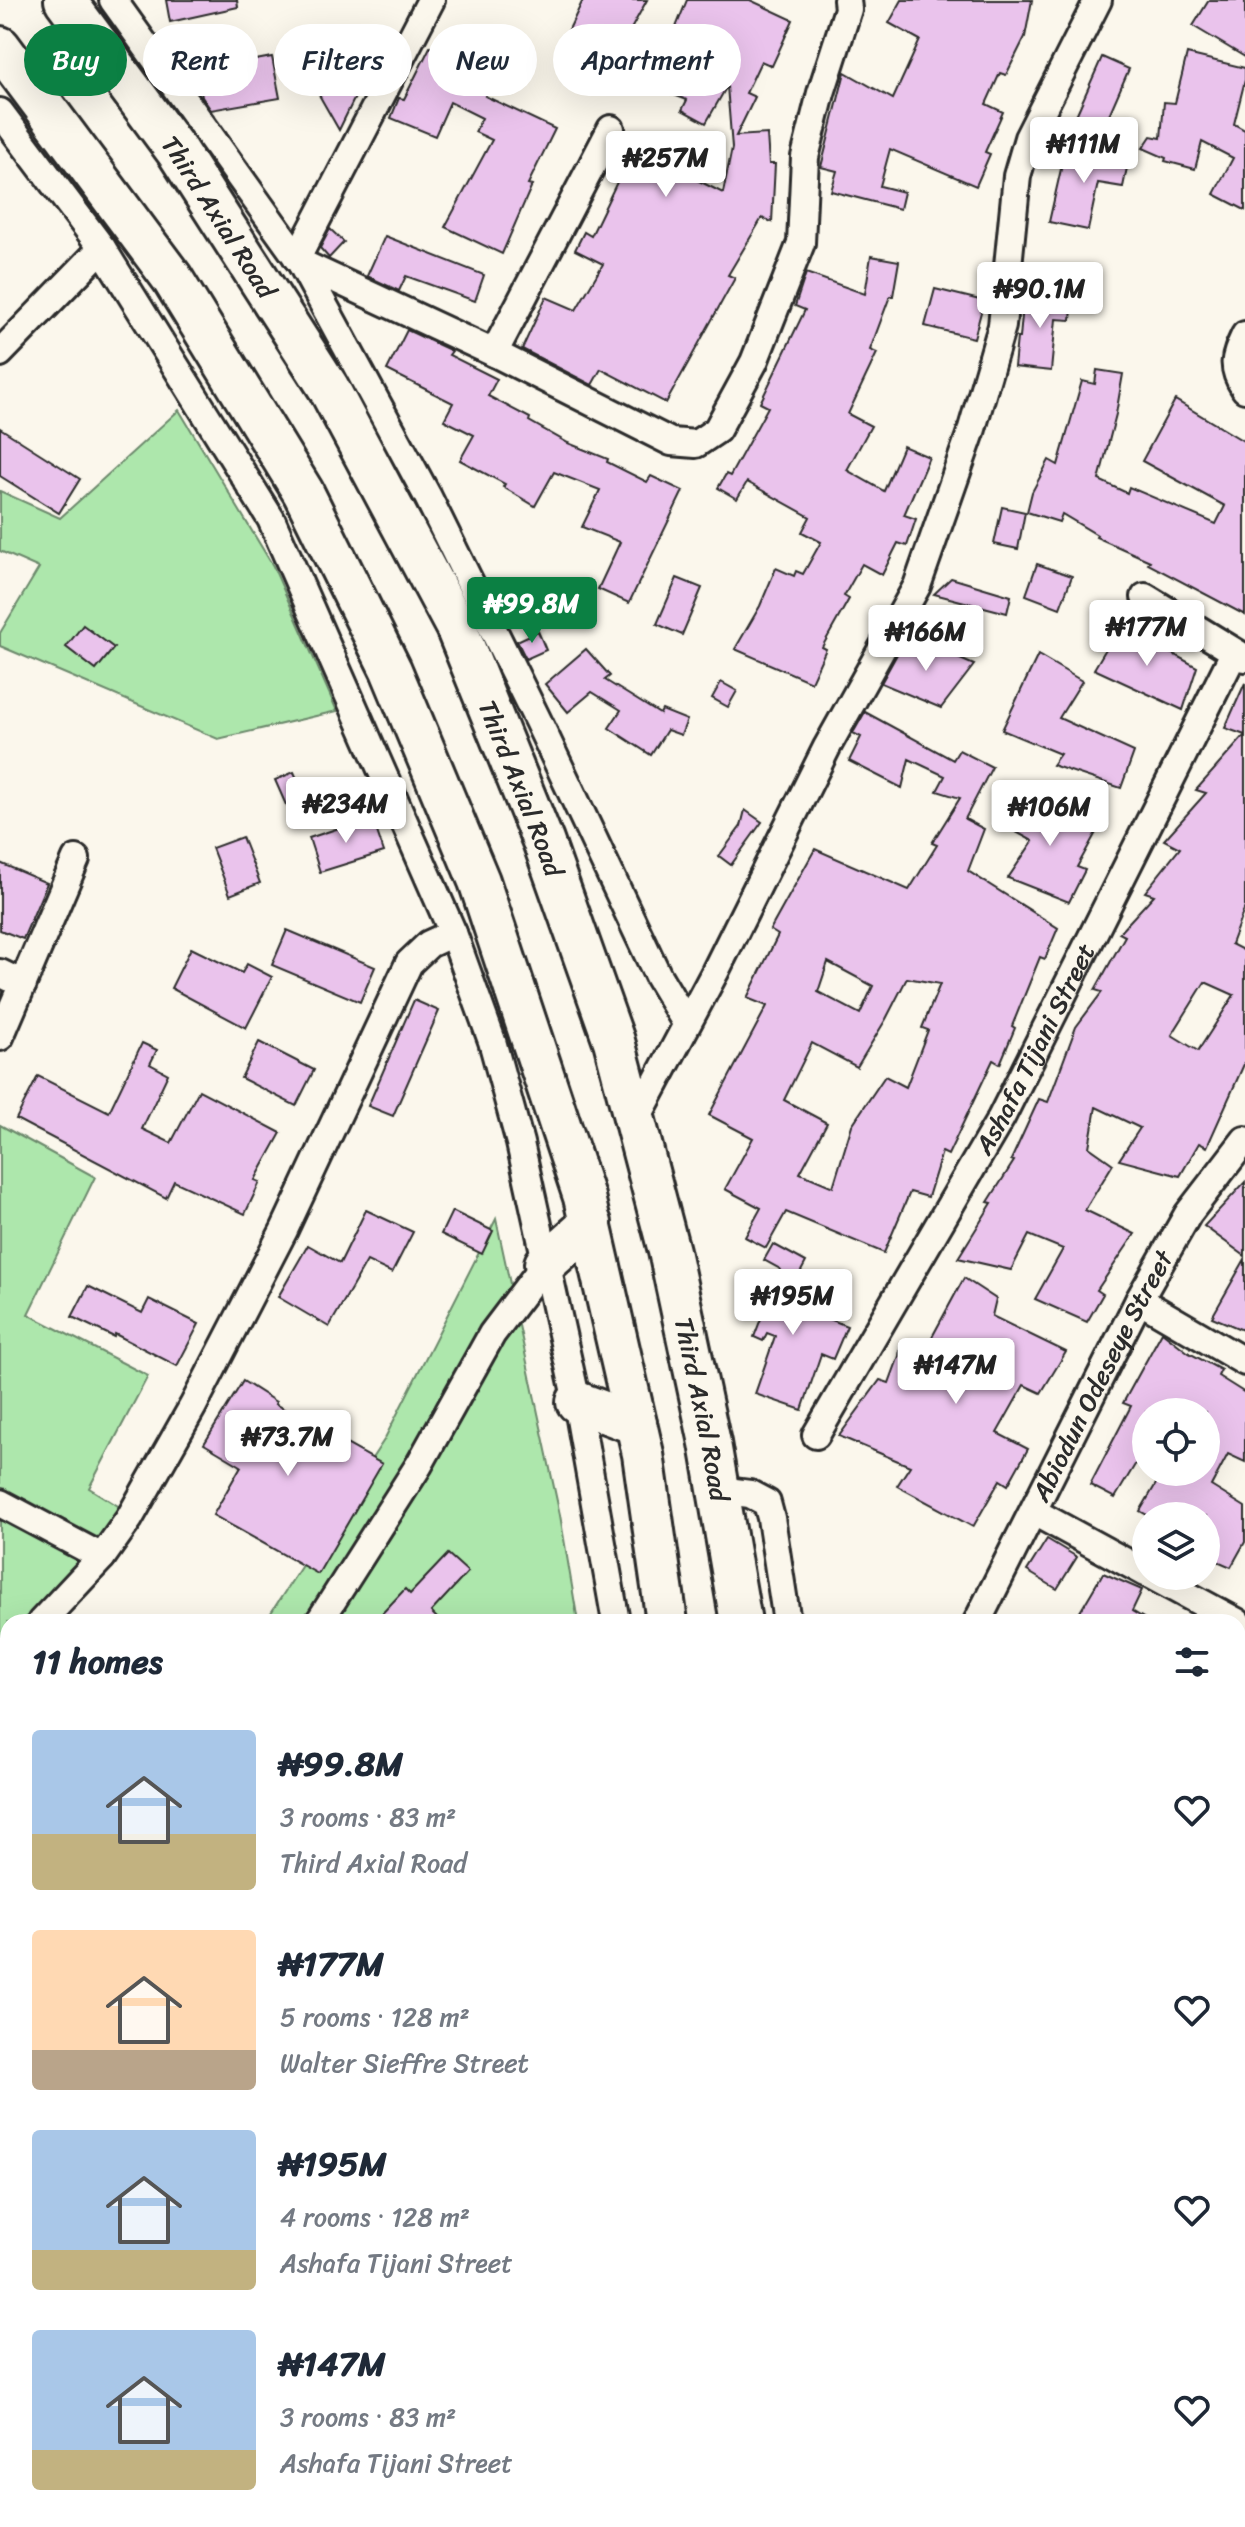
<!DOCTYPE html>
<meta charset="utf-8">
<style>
:root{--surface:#fff;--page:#f2f2f3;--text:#1f2937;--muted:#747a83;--accent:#0b8043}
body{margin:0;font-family:Sriracha,sans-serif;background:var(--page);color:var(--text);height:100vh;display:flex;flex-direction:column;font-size:30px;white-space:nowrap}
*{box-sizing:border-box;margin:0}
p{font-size:26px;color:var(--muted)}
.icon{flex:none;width:44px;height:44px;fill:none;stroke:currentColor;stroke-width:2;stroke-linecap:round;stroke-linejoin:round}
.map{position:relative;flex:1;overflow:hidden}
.sheet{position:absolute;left:0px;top:1614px;width:1246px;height:914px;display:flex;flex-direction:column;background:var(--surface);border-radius:24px 24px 0 0;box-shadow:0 8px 32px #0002}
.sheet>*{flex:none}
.guide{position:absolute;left:24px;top:24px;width:800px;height:72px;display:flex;gap:16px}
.fabs{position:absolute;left:1132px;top:1398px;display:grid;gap:16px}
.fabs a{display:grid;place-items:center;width:88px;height:88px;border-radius:50%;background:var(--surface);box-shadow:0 8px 32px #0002;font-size:40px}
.price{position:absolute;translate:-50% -68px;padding:0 18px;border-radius:8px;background:#fff;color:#222;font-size:26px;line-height:52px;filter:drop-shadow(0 2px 4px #0008)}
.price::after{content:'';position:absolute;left:50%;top:48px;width:24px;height:18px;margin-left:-12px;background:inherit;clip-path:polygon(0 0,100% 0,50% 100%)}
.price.on{background:var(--accent);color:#fff}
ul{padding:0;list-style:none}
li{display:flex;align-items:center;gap:24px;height:200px;padding:0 32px}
li span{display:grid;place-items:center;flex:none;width:224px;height:160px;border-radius:8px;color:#555}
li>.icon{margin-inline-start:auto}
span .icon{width:96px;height:96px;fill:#fffc;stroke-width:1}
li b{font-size:34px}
h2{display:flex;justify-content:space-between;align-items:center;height:96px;padding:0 32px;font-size:34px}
.pill{padding:0 28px;border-radius:36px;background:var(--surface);box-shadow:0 8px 32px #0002;font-size:28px;line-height:72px}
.pill.on{background:var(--accent);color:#fff}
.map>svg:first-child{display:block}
.green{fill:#ade7ac;stroke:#6c896c;stroke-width:2}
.building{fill:#eac3ec;stroke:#2b2b2b;stroke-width:2;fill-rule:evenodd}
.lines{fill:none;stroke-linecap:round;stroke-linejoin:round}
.minor-casing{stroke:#2b2b2b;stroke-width:32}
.highway-casing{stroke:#2b2b2b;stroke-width:46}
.minor{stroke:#fbf7ec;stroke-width:26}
.highway{stroke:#fbf7ec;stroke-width:40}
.labels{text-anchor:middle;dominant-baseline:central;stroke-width:8;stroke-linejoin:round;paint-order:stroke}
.street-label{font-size:26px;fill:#2b2b2b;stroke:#fbf7ec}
</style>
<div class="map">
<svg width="1245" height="2527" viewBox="0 0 1245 2527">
<rect width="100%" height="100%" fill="#fbf7ec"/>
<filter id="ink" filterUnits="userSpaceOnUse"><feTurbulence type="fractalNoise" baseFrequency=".0125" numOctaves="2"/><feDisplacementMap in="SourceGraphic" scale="16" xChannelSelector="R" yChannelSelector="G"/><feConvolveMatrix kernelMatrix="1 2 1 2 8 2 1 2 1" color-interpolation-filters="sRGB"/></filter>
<g filter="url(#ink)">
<g class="green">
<polygon points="179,410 273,566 337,711 218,739 0,646 0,633 39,568 0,551 0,491 60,518"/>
<polygon points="0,1125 95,1177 28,1314 148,1376 89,1488 123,1509 33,1622 8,1622 8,1652 0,1662"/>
<polygon points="496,1219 560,1515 578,1622 265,1622 384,1440"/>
<polygon points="1238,2137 1245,2140 1245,2527 937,2527 936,2520 1238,2520"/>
<polygon points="0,2228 8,2230 8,2520 720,2520 721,2527 0,2527"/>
</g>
<g class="building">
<polygon points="166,0 237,0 238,7 170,22"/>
<polygon points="583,0 647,0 631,29 668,47 687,0 750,0 793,20 772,66 761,61 746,93 755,97 736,136 767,134 769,164 775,164 772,222 762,218 728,275 735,278 666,403 601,369 592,385 522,349 546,297 576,310 603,264 575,250 584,232 591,236 618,180 606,174 625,136 693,169 689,176 723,193 732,148 727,86 706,123 682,110 687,100 651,86 563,42"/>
<polygon points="902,0 1032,0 1025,37 1006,75 1000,73 986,104 1003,112 985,152 990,154 976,186 890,149 880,186 904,192 900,209 831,191 837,171 821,167 845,72 893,99 920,40 889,23"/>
<polygon points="1209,0 1245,0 1245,57 1193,26"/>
<polygon points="430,47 494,78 485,96 555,129 528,184 532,185 502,254 445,227 492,140 475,132 482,118 450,102 435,136 391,118 399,98 404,99"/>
<polygon points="1187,54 1245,68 1245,80 1234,124 1245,130 1245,210 1214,194 1233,158 1202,142 1195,169 1165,161 1166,158 1143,148 1151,136 1161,138 1164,102 1175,103"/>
<polygon points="272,57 280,98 211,110 202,97 197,71"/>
<polygon points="1102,57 1129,69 1102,131 1074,120"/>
<polygon points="361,85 339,130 319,95"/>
<polygon points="1066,147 1129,158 1123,187 1098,183 1088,230 1049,222"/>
<polygon points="330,229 344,242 329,258 320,248"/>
<polygon points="385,236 484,275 475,301 406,276 399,291 367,276"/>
<polygon points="871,256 899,261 893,296 890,296 870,350 877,353 848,414 871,426 847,470 884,491 903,446 929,457 904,515 916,519 907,546 898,543 882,575 862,564 844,596 849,599 822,647 826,649 811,682 735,649 760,606 776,568 794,576 796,571 803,574 821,542 802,532 810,517 747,482 737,499 718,488 726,474 730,476 768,407 760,403 805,310 795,306 806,273 865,294"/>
<polygon points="935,289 984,301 974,338 925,326"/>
<polygon points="1024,293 1073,297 1071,320 1056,319 1051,371 1014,367 1017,338 1020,338"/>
<polygon points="407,330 452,351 449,355 497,379 488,396 530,418 529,421 568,443 608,459 607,462 647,482 651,476 683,491 629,603 598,589 620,542 582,527 600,490 554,472 535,506 503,487 505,484 460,460 474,435 444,420 453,403 387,370"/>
<polygon points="1097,370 1123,374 1116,414 1099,480 1127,493 1129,487 1216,524 1225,506 1142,461 1175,400 1245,442 1245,615 1148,564 1150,561 1096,537 1097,535 1062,514 1059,522 1027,512 1032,492 1049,460 1058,465 1082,381 1095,384"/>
<polygon points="0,428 80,479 59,513 0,476"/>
<polygon points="1002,507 1025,512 1018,549 994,544"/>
<polygon points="1037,564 1072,576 1060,608 1026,595"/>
<polygon points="677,578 702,588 682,635 657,624"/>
<polygon points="951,578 1011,596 1007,613 934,594"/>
<polygon points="83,625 114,648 96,670 66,647"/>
<polygon points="1120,625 1197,667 1183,710 1094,669"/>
<polygon points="538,631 546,650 526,659 517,641"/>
<polygon points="907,636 974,665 941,708 881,683"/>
<polygon points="586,649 610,676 605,680 660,714 662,710 687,720 681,735 667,730 651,755 609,728 621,710 592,692 568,712 545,684"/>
<polygon points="1038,655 1082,681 1059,718 1134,752 1121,788 1052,765 1060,754 1002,730"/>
<polygon points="721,682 737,691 728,707 712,698"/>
<polygon points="1245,683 1245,735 1225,728"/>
<path d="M865,712L953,760L959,750L992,767L965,819L984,829L968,871L1058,928L1045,959L1040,957L1012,1026L1015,1028L1000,1064L993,1060L948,1155L942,1152L928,1197L910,1192L884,1253L786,1212L766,1248L745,1237L761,1208L725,1189L753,1138L709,1115L767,1006L747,998L778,935L770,930L815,849L909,890L937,845L932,843L960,798L937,791L945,776L909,759L902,788L849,761L861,737L853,733ZM828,962L873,986L860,1014L818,992ZM907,978L940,984L922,1028L928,1030L906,1087L885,1076L852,1125L833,1187L800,1173L827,1123L784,1100L812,1043L857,1067L886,1019Z"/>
<path d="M1245,735V907L1231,944L1245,951V1062L1207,1147L1199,1143L1180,1176L1119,1160L1140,1128L1096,1107L1089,1147L1113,1164L1085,1210L1135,1234L1097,1290L1103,1294L1087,1322L1035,1299L1063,1249L1029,1235L1011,1270L958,1258L992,1203L988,1202L1014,1161L1011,1160L1039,1099L1048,1102L1076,1027L1102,992L1095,990L1125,936L1119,933L1154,895L1145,892L1180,848L1164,840L1206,793L1196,790ZM1205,982L1234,995L1198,1051L1172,1035Z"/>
<polygon points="294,772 305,797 286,805 275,780"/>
<polygon points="1026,793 1080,823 1081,820 1098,829 1077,867 1085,870 1069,902 1008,878 1033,841 1007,827"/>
<polygon points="745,810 762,822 731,865 719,856 741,826"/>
<polygon points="372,817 384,852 320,872 309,838"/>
<polygon points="242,837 260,883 230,895 212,848"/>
<polygon points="0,863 47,883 23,939 0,930"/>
<polygon points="287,930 375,967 360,1002 272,965"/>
<polygon points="191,948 242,973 247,964 272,977 246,1028 171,988"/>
<polygon points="414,1000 439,1011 393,1116 368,1106"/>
<polygon points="259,1042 314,1070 296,1106 241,1078"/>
<polygon points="142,1043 157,1050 150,1064 168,1074 142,1129 171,1143 199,1090 281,1133 255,1180 260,1182 245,1214 174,1181 166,1198 16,1119 38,1076 109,1112"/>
<polygon points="1245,1182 1245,1256 1204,1226"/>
<polygon points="366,1210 413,1232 392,1273 367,1261 329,1327 278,1297 308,1245 340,1263"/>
<polygon points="452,1211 493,1231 482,1254 441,1234"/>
<polygon points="773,1244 806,1262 785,1301 847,1326 833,1359 821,1354 802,1410 755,1394 775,1336 767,1333 763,1341 754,1337 780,1269 764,1260"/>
<polygon points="1245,1259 1245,1331 1212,1317"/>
<polygon points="964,1278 996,1299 992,1316 1066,1352 1041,1393 1024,1385 997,1433 1028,1449 1008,1485 1000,1480 973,1527 897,1486 910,1466 839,1436 880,1380 889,1383 899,1356 901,1343 925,1350"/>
<polygon points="88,1286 142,1313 149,1299 199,1324 177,1366 115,1334 114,1337 72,1317"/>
<polygon points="1162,1332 1189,1353 1221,1370 1218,1376 1245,1393 1245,1462 1228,1454 1211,1486 1245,1507 1245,1542 1231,1567 1206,1556 1206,1516 1149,1516 1140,1511 1163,1472 1206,1472 1206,1412 1146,1412 1146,1469 1136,1463 1115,1498 1090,1485 1131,1406 1123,1403"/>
<polygon points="243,1381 276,1402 275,1404 382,1464 318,1574 213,1515 241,1466 204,1444"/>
<polygon points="1047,1539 1077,1557 1057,1589 1027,1571"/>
<polygon points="448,1554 468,1572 431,1612 441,1622 374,1622 405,1589 410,1594"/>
<polygon points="1103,1573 1142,1590 1132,1611 1150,1622 1074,1622"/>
</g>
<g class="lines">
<defs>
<g id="minor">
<polyline points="113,0 301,263 428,497 538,721 658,976 686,1023"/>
<polyline points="0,112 102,248 271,519 453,933 492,1041 520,1143 577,1402 616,1622"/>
<polyline points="297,258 431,0"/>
<polyline points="301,263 494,353 671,442 696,444 717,430 754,362 801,243 805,157 821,93 848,9 847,0"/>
<path d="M1245,335C1234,358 1231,367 1245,389"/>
<polyline points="0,353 102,248"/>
<polyline points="494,353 611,129"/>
<polyline points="1145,597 1245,658"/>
<polyline points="0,973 23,984"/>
<polyline points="0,1037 76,859"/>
<polyline points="636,1120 715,972 827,747 917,586 971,432 1002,326 1017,176 1028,138 1098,0"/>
<polyline points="1139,1300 1245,1362"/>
<path id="s1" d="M816,1435L1001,1118L1234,653"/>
<polyline points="719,1490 750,1494 767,1503 771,1518 787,1622"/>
<polyline points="0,1503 102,1557"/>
<polyline points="1034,1512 1146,1573"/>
<polyline points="1152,1576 1237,1622"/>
<polyline points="41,1622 102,1557 129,1519 193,1406 284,1230 409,963 429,944 453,933"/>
<polyline points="319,1622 419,1465 492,1334 545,1264"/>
<path id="s2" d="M977,1622L1139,1300L1188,1214L1245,1140"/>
<polyline points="0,1666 8,1658"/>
<polyline points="0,1857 8,1862"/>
<polyline points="1238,1929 1245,1933"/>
<polyline points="0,2083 8,2072"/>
</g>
<g id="highway">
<path id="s3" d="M65,0L178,153L328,387L456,627L543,841L614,1041L669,1251L710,1443L741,1622"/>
<polyline points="0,47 172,278 303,492 391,670 479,881 584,1197 643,1454 667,1622"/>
<polyline points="545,1264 591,1223"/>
<polyline points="577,1402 636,1424"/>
<polyline points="804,2520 806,2527"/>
<polyline points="880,2520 881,2527"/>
</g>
</defs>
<use href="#minor" class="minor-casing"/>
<use href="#highway" class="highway-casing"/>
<use href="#minor" class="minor"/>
<use href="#highway" class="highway"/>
</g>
</g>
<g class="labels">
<g class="street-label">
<text stroke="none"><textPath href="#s3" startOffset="266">Third Axial Road</textPath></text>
<text stroke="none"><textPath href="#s3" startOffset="914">Third Axial Road</textPath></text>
<text stroke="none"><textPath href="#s1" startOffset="444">Ashafa Tijani Street</textPath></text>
<text stroke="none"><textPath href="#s2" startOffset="276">Abiodun Odeseye Street</textPath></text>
<text stroke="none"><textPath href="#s3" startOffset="1562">Third Axial Road</textPath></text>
</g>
</g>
</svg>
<div class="fabs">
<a><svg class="icon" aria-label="locate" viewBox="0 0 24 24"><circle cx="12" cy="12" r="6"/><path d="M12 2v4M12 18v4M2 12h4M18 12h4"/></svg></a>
<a><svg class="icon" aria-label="layers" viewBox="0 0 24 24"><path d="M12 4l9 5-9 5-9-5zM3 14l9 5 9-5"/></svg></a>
</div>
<b class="price" style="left:1084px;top:185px">₦111M</b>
<b class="price" style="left:666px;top:199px">₦257M</b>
<b class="price" style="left:1040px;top:330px">₦90.1M</b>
<b class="price on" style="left:532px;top:645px">₦99.8M</b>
<b class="price" style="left:1147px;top:668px">₦177M</b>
<b class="price" style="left:926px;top:673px">₦166M</b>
<b class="price" style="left:346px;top:845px">₦234M</b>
<b class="price" style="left:1050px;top:848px">₦106M</b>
<b class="price" style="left:793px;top:1337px">₦195M</b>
<b class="price" style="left:956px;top:1406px">₦147M</b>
<b class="price" style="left:288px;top:1478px">₦73.7M</b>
<div class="guide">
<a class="pill on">Buy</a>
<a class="pill">Rent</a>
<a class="pill">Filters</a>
<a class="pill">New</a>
<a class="pill">Apartment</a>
</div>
<section class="sheet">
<h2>11 homes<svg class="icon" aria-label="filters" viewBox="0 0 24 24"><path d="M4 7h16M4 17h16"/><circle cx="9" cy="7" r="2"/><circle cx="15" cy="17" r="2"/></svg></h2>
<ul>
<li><span style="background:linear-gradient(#a9c7e8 65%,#c2b280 0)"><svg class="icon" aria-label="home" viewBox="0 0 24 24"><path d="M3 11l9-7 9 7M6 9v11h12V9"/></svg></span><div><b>₦99.8M</b><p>3 rooms · 83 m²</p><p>Third Axial Road</p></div><svg class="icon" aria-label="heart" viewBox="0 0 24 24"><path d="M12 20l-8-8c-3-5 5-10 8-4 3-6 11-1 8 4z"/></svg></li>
<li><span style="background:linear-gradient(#ffd9b3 75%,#b9a48a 0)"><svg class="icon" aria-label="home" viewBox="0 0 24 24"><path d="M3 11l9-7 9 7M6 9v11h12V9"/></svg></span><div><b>₦177M</b><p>5 rooms · 128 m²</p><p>Walter Sieffre Street</p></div><svg class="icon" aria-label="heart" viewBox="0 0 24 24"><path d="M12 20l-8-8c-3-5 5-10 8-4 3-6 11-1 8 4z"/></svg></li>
<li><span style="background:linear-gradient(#a9c7e8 75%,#c2b280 0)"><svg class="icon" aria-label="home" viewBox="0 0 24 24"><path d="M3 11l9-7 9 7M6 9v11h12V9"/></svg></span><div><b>₦195M</b><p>4 rooms · 128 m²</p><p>Ashafa Tijani Street</p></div><svg class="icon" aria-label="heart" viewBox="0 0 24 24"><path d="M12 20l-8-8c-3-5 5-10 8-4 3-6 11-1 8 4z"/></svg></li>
<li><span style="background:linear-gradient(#a9c7e8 75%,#c2b280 0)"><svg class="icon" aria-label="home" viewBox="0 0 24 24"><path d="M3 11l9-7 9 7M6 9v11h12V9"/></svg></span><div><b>₦147M</b><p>3 rooms · 83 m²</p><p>Ashafa Tijani Street</p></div><svg class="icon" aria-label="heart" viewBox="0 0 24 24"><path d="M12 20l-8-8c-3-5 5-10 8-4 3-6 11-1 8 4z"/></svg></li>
</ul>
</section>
</div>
